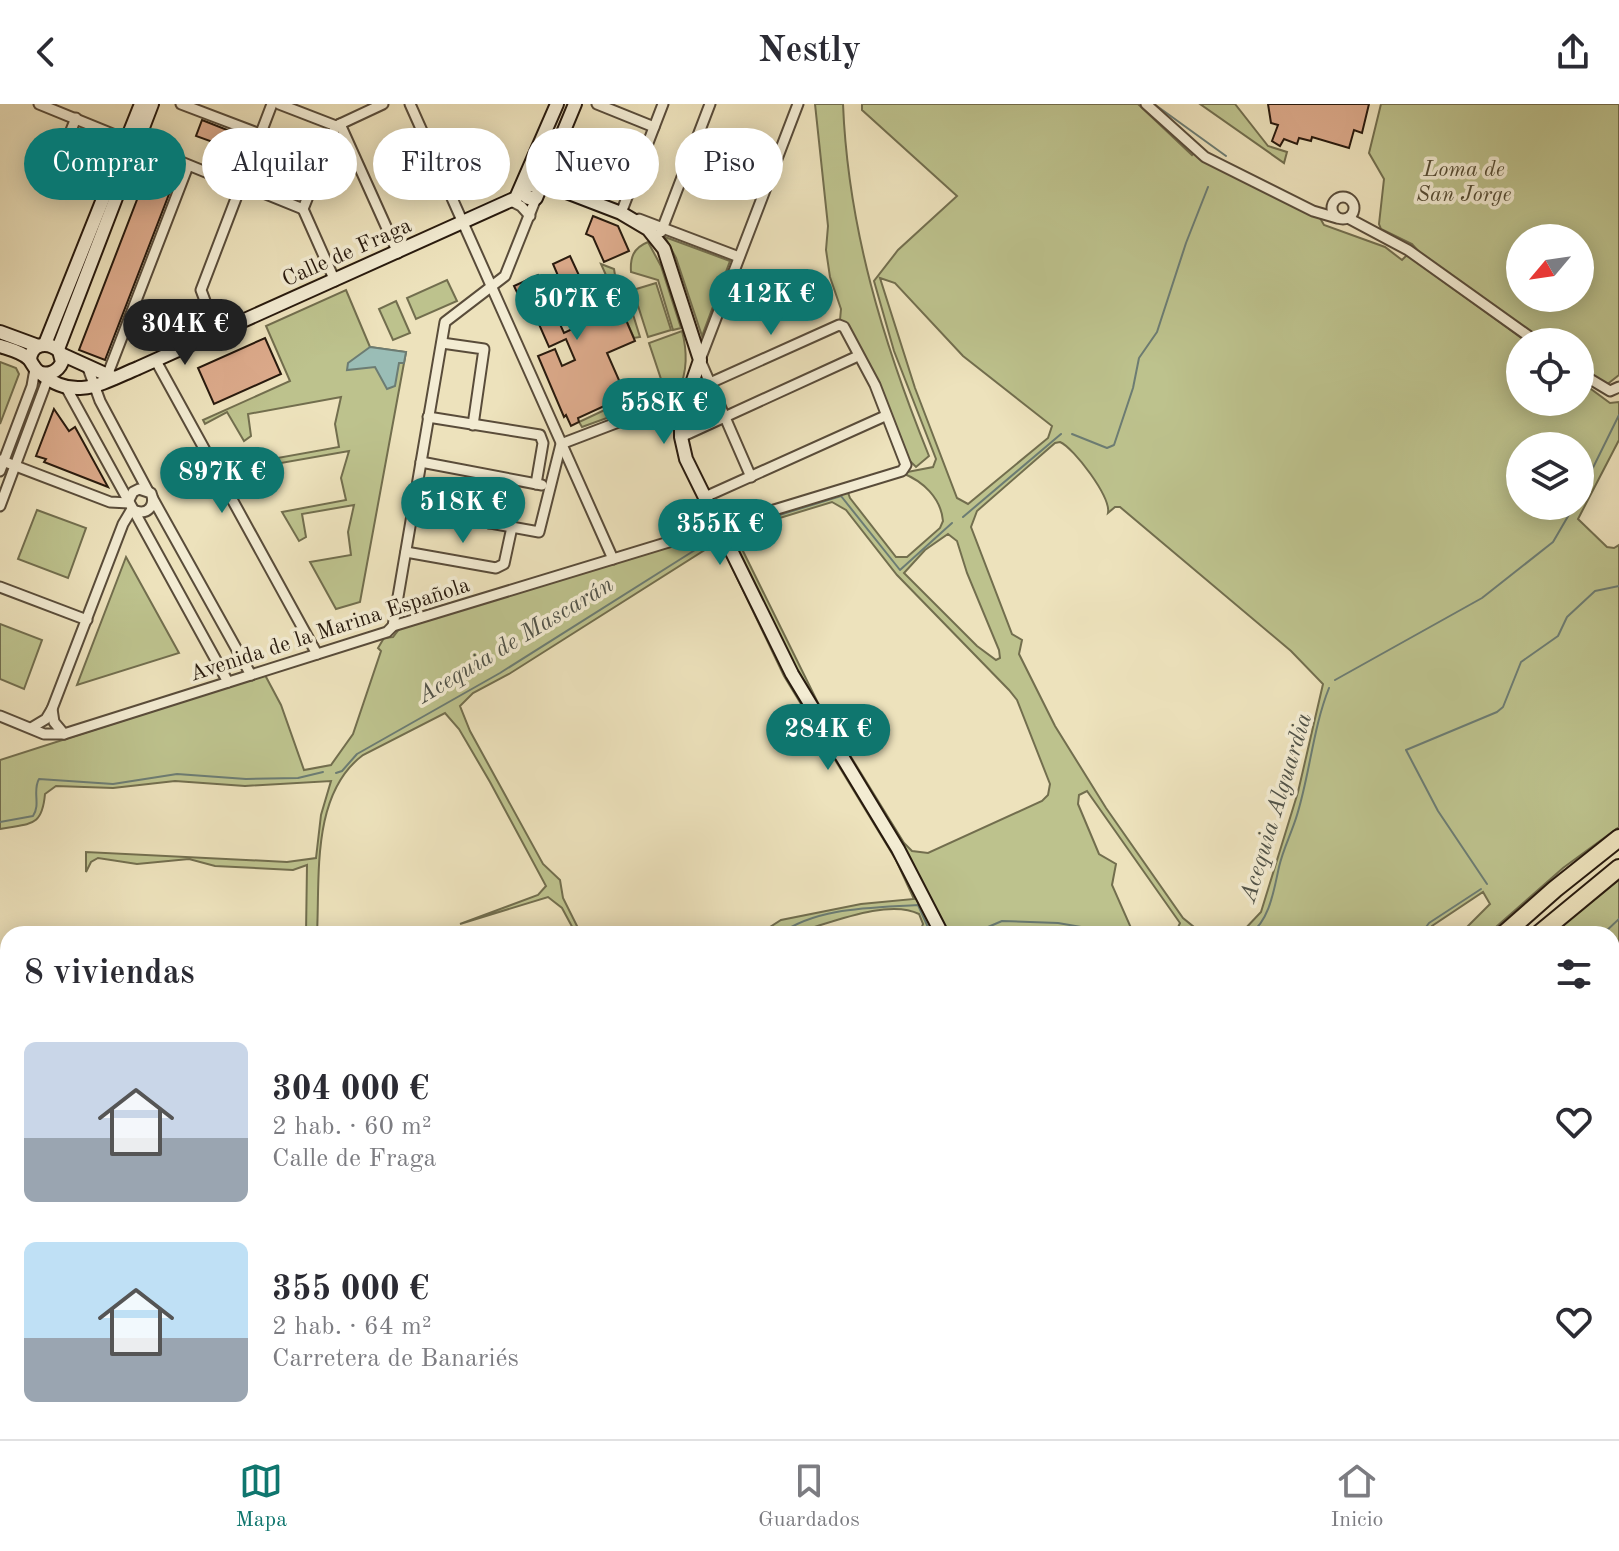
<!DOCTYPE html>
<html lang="es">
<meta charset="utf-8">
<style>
:root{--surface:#fff;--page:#f7f7f7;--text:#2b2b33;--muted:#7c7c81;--line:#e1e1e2;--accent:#0f766e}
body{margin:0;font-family:"Old Standard TT",serif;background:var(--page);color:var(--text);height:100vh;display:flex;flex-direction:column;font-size:30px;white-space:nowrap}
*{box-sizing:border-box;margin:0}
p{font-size:26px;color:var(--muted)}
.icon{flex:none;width:44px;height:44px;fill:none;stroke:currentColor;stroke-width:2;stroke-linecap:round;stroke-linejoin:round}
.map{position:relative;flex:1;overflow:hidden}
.panel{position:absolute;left:0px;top:822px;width:1620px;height:514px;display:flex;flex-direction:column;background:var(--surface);border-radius:24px 24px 0 0;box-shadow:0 4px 20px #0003}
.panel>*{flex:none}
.banner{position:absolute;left:24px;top:24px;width:800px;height:72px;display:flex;gap:16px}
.needle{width:52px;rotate:241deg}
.fabs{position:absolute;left:1506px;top:120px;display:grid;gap:16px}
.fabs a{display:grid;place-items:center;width:88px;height:88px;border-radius:50%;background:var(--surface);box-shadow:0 4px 20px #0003;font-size:40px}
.price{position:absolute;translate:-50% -68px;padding:0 18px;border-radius:28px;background:var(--accent);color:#fff;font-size:26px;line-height:52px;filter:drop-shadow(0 2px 4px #0008)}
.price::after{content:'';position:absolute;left:50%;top:48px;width:24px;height:18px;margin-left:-12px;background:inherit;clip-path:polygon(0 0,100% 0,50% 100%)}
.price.selected{background:#222;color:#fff}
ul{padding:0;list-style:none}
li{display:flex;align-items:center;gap:24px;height:200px;padding:0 24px}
li span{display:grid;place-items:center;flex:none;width:224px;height:160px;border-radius:12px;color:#555}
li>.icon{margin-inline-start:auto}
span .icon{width:96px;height:96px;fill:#fffc;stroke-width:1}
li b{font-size:34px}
h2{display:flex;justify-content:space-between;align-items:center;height:96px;padding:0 24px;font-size:34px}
.pill{padding:0 28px;border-radius:36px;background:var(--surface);box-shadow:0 4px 20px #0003;font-size:28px;line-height:72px}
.pill.selected{background:var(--accent);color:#fff}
header{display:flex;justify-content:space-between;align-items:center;height:104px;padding:0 24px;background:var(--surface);font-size:36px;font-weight:700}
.tabs{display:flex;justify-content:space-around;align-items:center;height:112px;border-top:2px solid var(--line);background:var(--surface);font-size:22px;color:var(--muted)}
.tabs a{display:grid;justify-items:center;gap:4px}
.tabs .selected{color:var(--accent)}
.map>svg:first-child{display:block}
.green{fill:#bdc28d;stroke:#726e4e;stroke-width:2;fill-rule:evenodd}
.water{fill:#9abdb6;stroke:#6c7c73;stroke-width:2}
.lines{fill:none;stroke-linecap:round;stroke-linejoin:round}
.stream{stroke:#6c7c73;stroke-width:2}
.building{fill:#dcaa8b;stroke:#281a0e;stroke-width:2;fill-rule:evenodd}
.street-casing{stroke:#594c3a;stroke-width:13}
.secondary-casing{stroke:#281a0e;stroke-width:16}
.highway-casing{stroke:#281a0e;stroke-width:20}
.street{stroke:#f3ecd3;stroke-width:9}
.secondary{stroke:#f3ecd3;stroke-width:12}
.highway{stroke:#ede2bc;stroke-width:16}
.labels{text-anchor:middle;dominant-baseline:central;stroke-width:7;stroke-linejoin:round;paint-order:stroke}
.park-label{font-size:22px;font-style:italic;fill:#554c34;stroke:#f3ecd3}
.street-label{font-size:22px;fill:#281a0e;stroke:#f3ecd3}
.water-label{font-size:24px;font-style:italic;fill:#505349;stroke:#f3ecd3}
</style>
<header><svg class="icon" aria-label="back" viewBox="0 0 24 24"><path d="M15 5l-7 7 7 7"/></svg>Nestly<svg class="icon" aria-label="share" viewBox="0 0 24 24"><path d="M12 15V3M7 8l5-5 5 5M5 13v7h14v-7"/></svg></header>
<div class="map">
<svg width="1619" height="1335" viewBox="0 0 1619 1335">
<rect width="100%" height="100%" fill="#ede2bc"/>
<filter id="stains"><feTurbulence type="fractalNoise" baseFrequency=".0025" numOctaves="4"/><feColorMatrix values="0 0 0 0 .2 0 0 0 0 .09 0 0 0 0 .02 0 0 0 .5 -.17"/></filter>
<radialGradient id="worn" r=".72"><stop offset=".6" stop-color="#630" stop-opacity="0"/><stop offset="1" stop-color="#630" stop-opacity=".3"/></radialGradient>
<g class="green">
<path d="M815,0H843C848,124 883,238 929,352L916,363L909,356L882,287L848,221L840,216L841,205L830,173L826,146L828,122Z"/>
<path d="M862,0H1138L1192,51L1194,49L1320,114L1324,121L1385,143L1402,156L1407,151L1527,238H1520V298H1580V277L1610,299L1619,298V336L1578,415L1607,443L1614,444L1619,441V723L1563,764L1488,830H1460L1490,800L1483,788L1432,822L1426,830H1229L1243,827L1261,808L1298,688L1323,580L1291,547L1120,403H1115L1108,409C1111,393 1074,344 1060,338L1055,339L977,407L971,423L1012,530L1022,536L1019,550L1055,622L1106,704L1183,814L1199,827L1209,830H1175L1180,819L1087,687L1079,691L1078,700L1099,750L1116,760L1112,781L1131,824L1147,830H919L923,820L919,810C886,793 822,823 790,830C781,832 768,830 759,830L781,816L861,800L914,795L896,756L784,572L728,455C722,445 719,442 708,444L509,570L473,589L460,602L470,627L543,760L560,776L563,794L581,830H576L562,804L548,793L460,820L538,791L546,782L490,678L459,625L445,609L363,651C311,690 320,772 317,830H306L307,761L293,766L215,762L189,755L137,760L98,754L91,758L86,768V748L287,758L316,754L321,711L331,677L245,682L175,677L113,684L56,682L45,690C42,724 30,719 0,725V656L265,571L281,601L304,666L331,661L353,630L381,547L378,544L384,534L393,533L400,524L847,386L850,394L896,453H907L940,424L943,417C941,394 923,377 902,369L933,363L936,355L894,247L874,177L898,146L957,92L862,6ZM880,174L895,179L963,252L1052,322L1048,334L968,400L957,394L915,284ZM1520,342H1580V402H1520ZM832,398L846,406L897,471L1009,586L1017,596L1050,680L1048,691L1042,697L928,749L912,747L904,739L819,601L739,439L738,433L747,424ZM948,430L957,437L967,469L999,546L1000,554L996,556L977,542L904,469L925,446Z"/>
<polygon points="1200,0 1235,0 1268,42 1287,48 1284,59"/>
<path d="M1381,0H1619V271L1605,282L1580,264V238H1543L1421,150L1412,140L1381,125L1379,120L1384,75L1369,49ZM1520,134H1580V194H1520Z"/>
<polygon points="665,133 730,157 702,232 676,154"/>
<path d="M648,138L661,162L681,224L673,226L658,176L631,168C630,154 633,144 648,138Z"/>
<polygon points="601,160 614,165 615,171 622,175 640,233 634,234"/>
<polygon points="447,176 457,197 416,215 407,194"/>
<polygon points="656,179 671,226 648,233 633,186"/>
<polygon points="346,186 370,243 406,248 360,498 336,505 310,458 351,451 348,428 354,401 302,410 306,433 299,437 282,408 346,396 341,374 349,347 275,360 279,382 271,387 255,358 339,343 335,320 341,293 248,310 251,332 244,337 227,308 205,320 203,316 290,277 266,222"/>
<polygon points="396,197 410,229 393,236 379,205"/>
<path d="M682,227C687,246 688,269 678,286L670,287L662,278L649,239Z"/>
<polygon points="0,258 16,264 19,270 0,320"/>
<polygon points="643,288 651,298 582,323 579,318"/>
<polygon points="37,406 86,424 68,474 18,455"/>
<polygon points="126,453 179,549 77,581"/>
<polygon points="0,520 42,536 24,585 0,575"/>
<polygon points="1619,775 1619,900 1612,897 1612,830 1552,830"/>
<polygon points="93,1328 823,1328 802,1335 0,1335 0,1330"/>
</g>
<polygon class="water" points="370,243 406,248 404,259 399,259 395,282 387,285 375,263 347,266 348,259"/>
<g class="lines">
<g class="stream">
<polyline points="1154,0 1226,52"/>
<polyline points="1072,330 1107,344 1114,341 1133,284 1139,254 1157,228 1186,139 1208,83"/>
<polyline points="1580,390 1619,311"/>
<polyline points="963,413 1061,330"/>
<polyline points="731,426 841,392 900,466 952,419"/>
<polyline points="1335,576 1482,494 1553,438 1574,402"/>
<polyline points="336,669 342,667 357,650 500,569 714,434"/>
<path d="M0,718L33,712C41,700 32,687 39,675L113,680L177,670L246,675L298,674L323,668"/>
<polyline points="1487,780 1438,707 1406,646 1497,608 1503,603 1521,558 1558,532 1567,513 1595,487 1619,482"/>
<polyline points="952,828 974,829 1002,817 1058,819 1116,829"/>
<path d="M780,830C818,803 872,804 918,801L931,830"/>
<path d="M1250,830C1270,816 1274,785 1279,763C1283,745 1292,728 1297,711C1310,669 1313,624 1329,584"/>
<polyline points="1421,830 1429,819 1481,785"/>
<polyline points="1603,830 1619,815"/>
<polyline points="1612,898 1619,902"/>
<polyline points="1223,1328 1227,1335"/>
<polyline points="1593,1328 1598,1335"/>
<polyline points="97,1335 102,1328"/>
<polyline points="626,1335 629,1328"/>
</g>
</g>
<g class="building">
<polygon points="1268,0 1369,0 1362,29 1354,26 1349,44 1312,33 1311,37 1299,34 1297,40 1284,35 1280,42 1272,37 1278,21 1271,19"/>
<polygon points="202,16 245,33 233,66 217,60 224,42 196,32"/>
<polygon points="150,62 176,72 105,256 79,246"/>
<polygon points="593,112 618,122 629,147 604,158 593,133 586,130"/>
<path d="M570,152L601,219L623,209L635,237L607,249L626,292L578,314L579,318L571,322L566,311L564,313L538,252L555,245L562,262L575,256L566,235L549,243L531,202L525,205L514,182L538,171L546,188L562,181L553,160ZM565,187L581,221L564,229L548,194Z"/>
<polygon points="265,234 281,270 214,300 198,264"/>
<polygon points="54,305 69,327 75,323 108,383 44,358 46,355 36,352"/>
</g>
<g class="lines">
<defs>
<g id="street">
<polyline points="39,0 240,82"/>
<polyline points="181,0 260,30"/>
<polyline points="279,0 336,22"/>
<polyline points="410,0 613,455"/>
<polyline points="597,0 654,23"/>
<polyline points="1146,0 1205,53 1313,107 1337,114"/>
<polyline points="340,20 398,149"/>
<polyline points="695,39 772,69"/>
<polyline points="51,76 76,14"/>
<polyline points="241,80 303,105"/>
<circle cx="1343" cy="104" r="11"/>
<polyline points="511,97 521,102 530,112"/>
<polyline points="303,105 336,22 383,0"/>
<polyline points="303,105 335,177"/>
<polyline points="625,110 621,109 663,0"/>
<polyline points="1348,114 1408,146 1537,238"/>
<polyline points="639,115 739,153"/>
<polyline points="661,128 710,0"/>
<polyline points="217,229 201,186 272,0"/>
<polyline points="442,239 484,245 473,321"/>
<polyline points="156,257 317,550"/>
<polyline points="88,264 100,297 148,387"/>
<polyline points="1580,269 1610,287 1619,283"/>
<polyline points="107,272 188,62"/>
<polyline points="67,285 228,578"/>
<polyline points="428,313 540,331 543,339 536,380"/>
<polyline points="681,333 858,252"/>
<polyline points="0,356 110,398 129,399"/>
<polyline points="421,358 542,381"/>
<polyline points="0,367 32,282 35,265"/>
<polyline points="751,373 700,256 798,0"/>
<polyline points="705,393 885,312"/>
<polyline points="153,395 251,571"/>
<path d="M129,396L133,388L139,385L151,389C156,401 148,411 136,407"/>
<polyline points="0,402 49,271"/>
<polyline points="489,419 497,373"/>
<polyline points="406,448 496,464 504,460 512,423"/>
<polyline points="0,483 87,516"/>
<polyline points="393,522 445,218 505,172 536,94"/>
<polyline points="52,605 54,618 64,630"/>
<polyline points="0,612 44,630 64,630 387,528 393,522 902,367 906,361 875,281 844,223 839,221 650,306 561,340 539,428 413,405"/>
<polyline points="31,624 46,615 52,605 123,420 132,405"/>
</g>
<g id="secondary">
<polyline points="523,84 538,79 548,81 621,109 648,125 664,145 700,256 681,311 681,333 686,355 792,570 898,745 942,830"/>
<polyline points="521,88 528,94 536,94 575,0"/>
<polyline points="0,228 38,242"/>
<polyline points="45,240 141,0"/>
<path d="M0,242C9,245 22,248 29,255C33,260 34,265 40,269C75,298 102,279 138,264L516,94L557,0"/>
<polyline points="58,245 152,0"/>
<polyline points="61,250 114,274"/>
<path d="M30,256C31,239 48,237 59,247L62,258C58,268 48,272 38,268"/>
<polyline points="1213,1328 1216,1335"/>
</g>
<g id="highway">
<polyline points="1504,830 1555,785 1619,734"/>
<polyline points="1539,830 1619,764"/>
<polyline points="832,1335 851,1328"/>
<polyline points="899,1335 916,1328"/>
</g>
</defs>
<use href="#street" class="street-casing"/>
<use href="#secondary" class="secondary-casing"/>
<use href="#highway" class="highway-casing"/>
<use href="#street" class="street"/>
<use href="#secondary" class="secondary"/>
<use href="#highway" class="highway"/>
</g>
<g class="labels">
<g class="park-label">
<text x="1464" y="66">Loma de<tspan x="1464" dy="25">San Jorge</tspan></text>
</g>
<g class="street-label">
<text transform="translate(347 149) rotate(-24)">Calle de Fraga</text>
<text transform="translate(330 526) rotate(-18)">Avenida de la Marina Española</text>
</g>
<g class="water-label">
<text transform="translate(516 537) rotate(-31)">Acequia de Mascarán</text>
<text transform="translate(1277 704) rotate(-73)">Acequia Alguardia</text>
</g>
</g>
<rect width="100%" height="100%" filter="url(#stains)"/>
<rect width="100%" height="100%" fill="url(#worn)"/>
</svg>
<div class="fabs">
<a><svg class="needle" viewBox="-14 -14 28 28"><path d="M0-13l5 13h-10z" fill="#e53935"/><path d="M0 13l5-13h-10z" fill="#7c7c81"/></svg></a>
<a><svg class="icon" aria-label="locate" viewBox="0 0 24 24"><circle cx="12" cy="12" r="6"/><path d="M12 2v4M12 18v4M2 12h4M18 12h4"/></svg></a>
<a><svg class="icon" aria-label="layers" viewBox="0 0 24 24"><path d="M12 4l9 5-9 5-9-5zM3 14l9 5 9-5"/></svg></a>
</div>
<b class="price" style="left:771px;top:233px">412K €</b>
<b class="price" style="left:577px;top:238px">507K €</b>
<b class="price selected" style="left:185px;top:263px">304K €</b>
<b class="price" style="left:664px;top:342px">558K €</b>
<b class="price" style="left:222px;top:411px">897K €</b>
<b class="price" style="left:463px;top:441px">518K €</b>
<b class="price" style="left:720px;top:463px">355K €</b>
<b class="price" style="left:828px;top:668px">284K €</b>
<div class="banner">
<a class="pill selected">Comprar</a>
<a class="pill">Alquilar</a>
<a class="pill">Filtros</a>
<a class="pill">Nuevo</a>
<a class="pill">Piso</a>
</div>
<section class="panel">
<h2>8 viviendas<svg class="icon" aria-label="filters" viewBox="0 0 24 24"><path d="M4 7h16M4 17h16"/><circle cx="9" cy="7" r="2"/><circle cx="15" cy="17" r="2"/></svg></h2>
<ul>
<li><span style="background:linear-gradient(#c9d6e8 60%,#9aa5b1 0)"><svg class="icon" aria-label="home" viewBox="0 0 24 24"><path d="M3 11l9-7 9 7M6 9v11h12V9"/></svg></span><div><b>304 000 €</b><p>2 hab. · 60 m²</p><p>Calle de Fraga</p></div><svg class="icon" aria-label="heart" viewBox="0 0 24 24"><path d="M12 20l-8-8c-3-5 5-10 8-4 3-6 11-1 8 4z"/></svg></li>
<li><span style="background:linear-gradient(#bfe0f5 60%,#9aa5b1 0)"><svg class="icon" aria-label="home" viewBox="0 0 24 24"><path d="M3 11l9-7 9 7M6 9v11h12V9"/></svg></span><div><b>355 000 €</b><p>2 hab. · 64 m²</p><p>Carretera de Banariés</p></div><svg class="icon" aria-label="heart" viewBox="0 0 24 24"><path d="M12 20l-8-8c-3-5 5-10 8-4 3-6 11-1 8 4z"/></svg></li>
</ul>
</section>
</div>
<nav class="tabs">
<a class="selected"><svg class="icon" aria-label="map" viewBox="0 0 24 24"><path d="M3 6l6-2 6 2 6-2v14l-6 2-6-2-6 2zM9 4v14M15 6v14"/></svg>Mapa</a>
<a><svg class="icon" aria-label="saved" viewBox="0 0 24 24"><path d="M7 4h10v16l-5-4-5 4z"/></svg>Guardados</a>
<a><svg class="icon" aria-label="home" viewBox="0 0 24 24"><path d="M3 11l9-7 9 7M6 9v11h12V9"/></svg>Inicio</a>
</nav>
